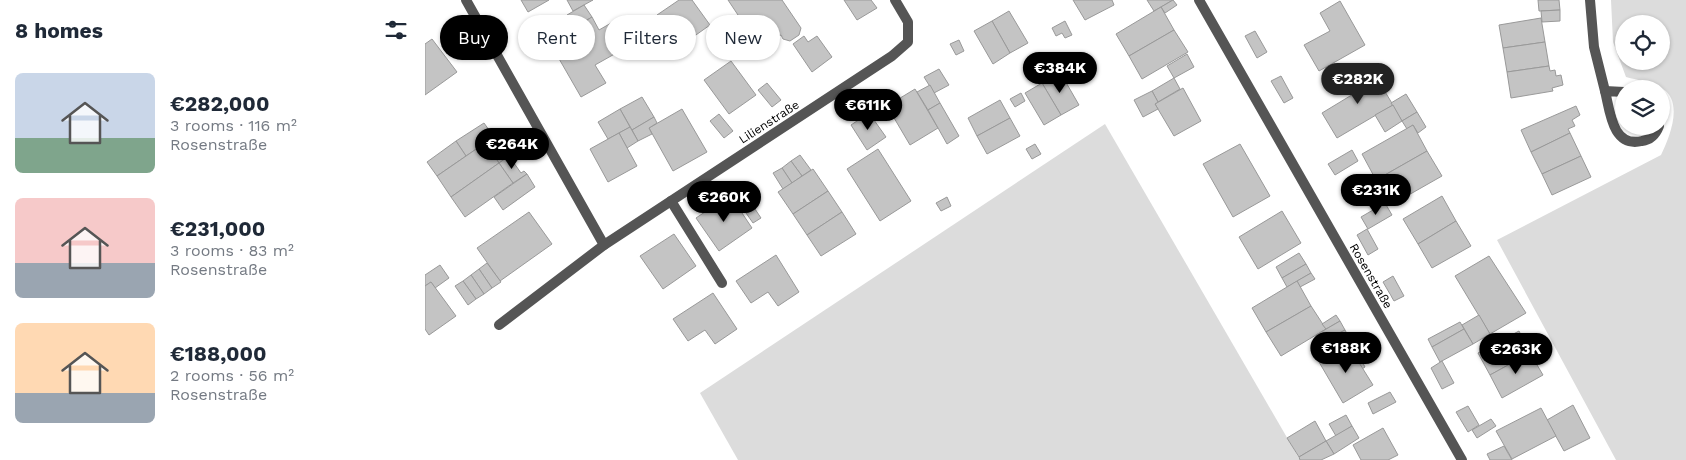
<!DOCTYPE html>
<meta charset="utf-8">
<style>
:root{--surface:#fff;--page:#f6f6f7;--text:#1f2937;--muted:#747a83;--accent:#000}
body{margin:0;font-family:"Work Sans",sans-serif;background:var(--page);color:var(--text);height:100vh;display:flex;flex-direction:column;font-size:19px;white-space:nowrap}
*{box-sizing:border-box;margin:0}
p{font-size:16px;color:var(--muted)}
.icon{flex:none;width:28px;height:28px;fill:none;stroke:currentColor;stroke-width:2;stroke-linecap:round;stroke-linejoin:round}
.map{position:relative;flex:1;overflow:hidden}
.sheet{display:flex;flex-direction:column;background:var(--surface);width:425px}
.sheet>*{flex:none}
.guide{position:absolute;left:15px;top:15px;width:475px;height:45px;display:flex;gap:10px}
.buttons{position:absolute;left:1190px;top:15px;display:grid;gap:10px}
.buttons a{display:grid;place-items:center;width:55px;height:55px;border-radius:50%;background:var(--surface);box-shadow:0 1px 4px #0004;font-size:25px}
.price{position:absolute;translate:-50% -42px;padding:0 11px;border-radius:18px;background:var(--accent);color:#fff;font-size:16px;line-height:32px;filter:drop-shadow(0 1px 2px #0008)}
.price::after{content:'';position:absolute;left:50%;top:30px;width:15px;height:11px;margin-left:-8px;background:inherit;clip-path:polygon(0 0,100% 0,50% 100%)}
.price.current{background:#222;color:#fff}
ul{padding:0;list-style:none}
li{display:flex;align-items:center;gap:15px;height:125px;padding:0 15px}
li span{display:grid;place-items:center;flex:none;width:140px;height:100px;border-radius:8px;color:#555}
li>.icon{margin-inline-start:auto}
span .icon{width:60px;height:60px;fill:#fffc;stroke-width:1}
li b{font-size:21px}
h2{display:flex;justify-content:space-between;align-items:center;height:60px;padding:0 15px;font-size:21px}
.pill{padding:0 18px;border-radius:22px;background:var(--surface);box-shadow:0 1px 4px #0004;font-size:18px;line-height:45px}
.pill.current{background:var(--accent);color:#fff}
main{display:flex;flex:1;min-height:0}
.map>svg:first-child{display:block}
.green{fill:#dcdcdc;fill-rule:evenodd}
.building{fill:#c4c4c4;stroke:#999}
.lines{fill:none;stroke-linecap:round;stroke-linejoin:round}
.lane{stroke:#555;stroke-width:10}
.street{stroke:#555;stroke-width:10}
.labels{text-anchor:middle;dominant-baseline:central;stroke-width:4.5;stroke-linejoin:round;paint-order:stroke}
.street-label{font-size:12px;fill:#000;stroke:#fff}
</style>
<main>
<section class="sheet">
<h2>8 homes<svg class="icon" aria-label="filters" viewBox="0 0 24 24"><path d="M4 7h16M4 17h16"/><circle cx="9" cy="7" r="2"/><circle cx="15" cy="17" r="2"/></svg></h2>
<ul>
<li><span style="background:linear-gradient(#c9d6e8 65%,#7fa58c 0)"><svg class="icon" aria-label="home" viewBox="0 0 24 24"><path d="M3 11l9-7 9 7M6 9v11h12V9"/></svg></span><div><b>€282,000</b><p>3 rooms · 116 m²</p><p>Rosenstraße</p></div></li>
<li><span style="background:linear-gradient(#f6c9c9 65%,#9aa5b1 0)"><svg class="icon" aria-label="home" viewBox="0 0 24 24"><path d="M3 11l9-7 9 7M6 9v11h12V9"/></svg></span><div><b>€231,000</b><p>3 rooms · 83 m²</p><p>Rosenstraße</p></div></li>
<li><span style="background:linear-gradient(#ffd9b3 70%,#9aa5b1 0)"><svg class="icon" aria-label="home" viewBox="0 0 24 24"><path d="M3 11l9-7 9 7M6 9v11h12V9"/></svg></span><div><b>€188,000</b><p>2 rooms · 56 m²</p><p>Rosenstraße</p></div></li>
</ul>
</section>
<div class="map">
<svg width="1261" height="460" viewBox="0 0 1261 460">
<rect width="100%" height="100%" fill="#fff"/>
<g class="green">
<path d="M1186,0H1261V460H1191L1072,240L1236,155C1244,138 1259,103 1238,89C1228,83 1213,80 1201,77L1188,42ZM1199,24H1236V61H1199Z"/>
<polygon points="680,124 875,460 313,460 275,393"/>
</g>
<g class="building">
<polygon points="96,0 124,0 103,12"/>
<polygon points="142,0 168,0 148,11"/>
<polygon points="254,0 267,0 285,25 254,47 232,15"/>
<polygon points="303,0 357,0 376,28 374,35 365,41 358,39 356,35 348,38 327,36"/>
<polygon points="419,0 446,0 452,8 432,20"/>
<polygon points="648,0 687,0 689,5 660,20"/>
<polygon points="722,0 748,0 729,11"/>
<polygon points="748,0 752,5 740,13 736,7"/>
<polygon points="1113,0 1134,0 1135,10 1114,11"/>
<polygon points="915,1 940,45 894,71 879,45 905,31 895,13"/>
<polygon points="159,5 167,17 149,28 142,15"/>
<polygon points="736,7 749,30 704,56 691,34"/>
<polygon points="1135,10 1135,21 1117,22 1116,11"/>
<polygon points="584,11 603,43 585,53 567,21"/>
<polygon points="167,17 174,30 188,22 202,47 170,65 181,83 156,97 133,57 158,43 149,28"/>
<polygon points="1116,18 1120,42 1078,48 1074,25"/>
<polygon points="567,21 585,53 568,64 549,31"/>
<polygon points="640,21 647,35 640,38 637,33 631,36 627,28"/>
<polygon points="749,30 763,52 717,79 704,56"/>
<polygon points="830,31 842,52 832,58 820,36"/>
<polygon points="379,36 383,42 392,36 407,57 387,72 368,44"/>
<polygon points="7,39 32,72 0,95 0,44"/>
<polygon points="534,40 539,51 531,55 525,44"/>
<polygon points="1120,42 1124,66 1082,72 1078,48"/>
<polygon points="762,54 769,67 749,78 742,66"/>
<polygon points="643,60 651,74 642,78 635,64"/>
<polygon points="306,61 331,95 304,114 279,80"/>
<polygon points="1124,66 1125,71 1130,70 1131,76 1136,75 1138,85 1127,88 1128,91 1086,98 1082,72"/>
<polygon points="514,69 524,85 509,93 499,77"/>
<polygon points="947,70 968,105 912,138 897,113 930,93 924,84"/>
<polygon points="635,72 654,105 636,115 617,83"/>
<polygon points="856,76 868,98 859,103 846,81"/>
<polygon points="749,78 755,89 733,102 727,91"/>
<polygon points="342,83 356,100 347,107 333,90"/>
<polygon points="617,83 636,115 619,125 600,93"/>
<polygon points="505,85 515,103 503,110 492,92"/>
<polygon points="758,88 776,121 749,136 730,104"/>
<polygon points="490,89 513,128 485,145 462,106"/>
<polygon points="727,91 733,102 730,104 733,109 718,117 709,100"/>
<polygon points="596,93 600,101 590,107 585,99"/>
<polygon points="981,94 992,112 977,121 966,103"/>
<polygon points="217,97 229,117 207,130 195,109"/>
<polygon points="575,100 585,118 552,136 543,118"/>
<polygon points="515,103 534,136 522,144 503,110"/>
<polygon points="968,105 977,121 960,132 950,115"/>
<polygon points="1151,106 1155,115 1147,120 1150,126 1143,129 1145,133 1106,152 1096,130"/>
<polygon points="195,109 205,127 183,139 173,122"/>
<polygon points="257,109 282,152 248,171 224,128"/>
<polygon points="992,112 1001,127 993,133 988,125 982,129 977,121"/>
<polygon points="444,113 461,137 442,150 426,125"/>
<polygon points="294,114 308,131 299,138 285,121"/>
<polygon points="229,117 232,123 224,128 227,134 213,141 207,130"/>
<polygon points="585,118 595,136 562,154 552,136"/>
<polygon points="59,123 69,137 41,156 31,141"/>
<polygon points="988,125 1002,151 951,180 937,154"/>
<polygon points="205,127 213,141 202,148 194,133"/>
<polygon points="194,133 212,166 183,182 165,149"/>
<polygon points="1145,133 1156,156 1117,174 1106,152"/>
<polygon points="93,135 100,145 74,163 67,153"/>
<polygon points="31,141 41,156 12,176 2,162"/>
<polygon points="60,143 74,163 26,197 12,176"/>
<polygon points="610,144 616,154 607,159 601,149"/>
<polygon points="815,144 845,196 808,217 778,164"/>
<polygon points="453,149 486,201 455,221 422,169"/>
<polygon points="927,150 933,161 910,175 903,164"/>
<polygon points="1002,151 1017,176 966,205 951,180"/>
<polygon points="375,155 386,170 377,176 366,161"/>
<polygon points="84,156 96,173 99,171 102,174 88,183 74,163"/>
<polygon points="1156,156 1166,177 1127,195 1117,174"/>
<polygon points="366,161 377,176 367,183 357,168"/>
<polygon points="74,163 88,183 40,217 26,197"/>
<polygon points="357,168 367,183 358,189 348,173"/>
<polygon points="388,169 403,191 368,214 353,192"/>
<polygon points="102,174 110,187 78,210 69,197"/>
<polygon points="403,191 417,212 382,235 368,214"/>
<polygon points="305,195 327,228 294,251 271,218"/>
<polygon points="1017,196 1031,221 993,244 978,219"/>
<polygon points="322,197 336,218 328,223 314,203"/>
<polygon points="522,197 526,206 516,211 511,203"/>
<polygon points="960,203 967,215 943,229 936,217"/>
<polygon points="857,211 876,243 833,269 814,237"/>
<polygon points="104,212 127,244 75,281 52,248"/>
<polygon points="417,212 431,234 396,256 382,235"/>
<polygon points="1031,221 1046,246 1007,268 993,244"/>
<polygon points="942,229 953,249 943,255 932,235"/>
<polygon points="249,234 271,266 238,289 215,256"/>
<polygon points="874,253 881,264 857,278 851,267"/>
<polygon points="351,255 374,292 353,306 343,292 326,303 311,281"/>
<polygon points="1064,256 1101,313 1065,334 1030,276"/>
<polygon points="62,263 76,282 67,288 54,269"/>
<polygon points="881,264 886,273 862,287 857,278"/>
<polygon points="15,265 24,278 10,288 6,282 0,286 0,275"/>
<polygon points="54,269 67,288 59,294 46,275"/>
<polygon points="886,273 890,279 875,287 872,281"/>
<polygon points="46,275 59,294 51,299 38,281"/>
<polygon points="968,276 979,296 969,301 958,282"/>
<polygon points="38,281 51,299 43,305 30,286"/>
<polygon points="872,281 886,306 841,332 827,308"/>
<polygon points="6,282 31,316 4,335 0,329 0,286"/>
<polygon points="288,293 312,329 290,344 280,330 263,341 248,319"/>
<polygon points="886,306 901,329 856,356 841,332"/>
<polygon points="911,315 915,321 901,329 897,324"/>
<polygon points="1054,315 1065,334 1048,344 1037,325"/>
<polygon points="915,321 920,330 896,344 891,335"/>
<polygon points="1035,322 1039,329 1007,347 1003,339"/>
<polygon points="1039,329 1048,344 1015,362 1007,347"/>
<polygon points="920,330 940,367 937,369 916,332"/>
<polygon points="1094,331 1105,353 1065,375 1053,353"/>
<polygon points="916,332 923,345 894,362 886,350"/>
<polygon points="923,345 948,385 918,403 894,362"/>
<polygon points="1105,353 1118,375 1077,398 1065,375"/>
<polygon points="1017,361 1029,383 1017,389 1006,368"/>
<polygon points="965,392 971,402 948,414 943,403"/>
<polygon points="1148,405 1165,438 1139,451 1122,420"/>
<polygon points="1043,406 1054,425 1043,432 1031,412"/>
<polygon points="1116,408 1131,436 1087,459 1071,431"/>
<polygon points="921,415 927,426 911,436 904,424"/>
<polygon points="1066,419 1071,426 1052,438 1047,430"/>
<polygon points="890,421 901,441 874,457 862,438"/>
<polygon points="927,426 934,438 909,454 901,441"/>
<polygon points="958,428 973,455 963,460 936,460 928,445"/>
<polygon points="901,441 909,454 896,460 875,460 874,457"/>
<polygon points="1079,446 1087,460 1065,460 1062,454"/>
</g>
<g class="lines">
<g class="lane">
<polyline points="246,201 297,283"/>
<polyline points="74,325 179,245"/>
</g>
<g class="street">
<polyline points="41,0 179,245 467,56 483,42 483,22 470,0"/>
<polyline points="774,0 1037,460"/>
<polyline points="1165,0 1169,47 1180,91"/>
<path d="M1199,92L1180,91C1185,111 1187,148 1217,141C1225,140 1231,134 1234,126"/>
</g>
</g>
<g class="labels">
<g class="street-label">
<text transform="translate(344 122) rotate(-33)">Lilienstraße</text>
<text transform="translate(946 276) rotate(60)">Rosenstraße</text>
</g>
</g>
</svg>
<div class="buttons">
<a><svg class="icon" aria-label="locate" viewBox="0 0 24 24"><circle cx="12" cy="12" r="6"/><path d="M12 2v4M12 18v4M2 12h4M18 12h4"/></svg></a>
<a><svg class="icon" aria-label="layers" viewBox="0 0 24 24"><path d="M12 4l9 5-9 5-9-5zM3 14l9 5 9-5"/></svg></a>
</div>
<b class="price" style="left:635px;top:94px">€384K</b>
<b class="price current" style="left:933px;top:105px">€282K</b>
<b class="price" style="left:443px;top:131px">€611K</b>
<b class="price" style="left:87px;top:170px">€264K</b>
<b class="price" style="left:951px;top:216px">€231K</b>
<b class="price" style="left:299px;top:223px">€260K</b>
<b class="price" style="left:921px;top:374px">€188K</b>
<b class="price" style="left:1091px;top:375px">€263K</b>
<div class="guide">
<a class="pill current">Buy</a>
<a class="pill">Rent</a>
<a class="pill">Filters</a>
<a class="pill">New</a>
</div>
</div>
</main>
